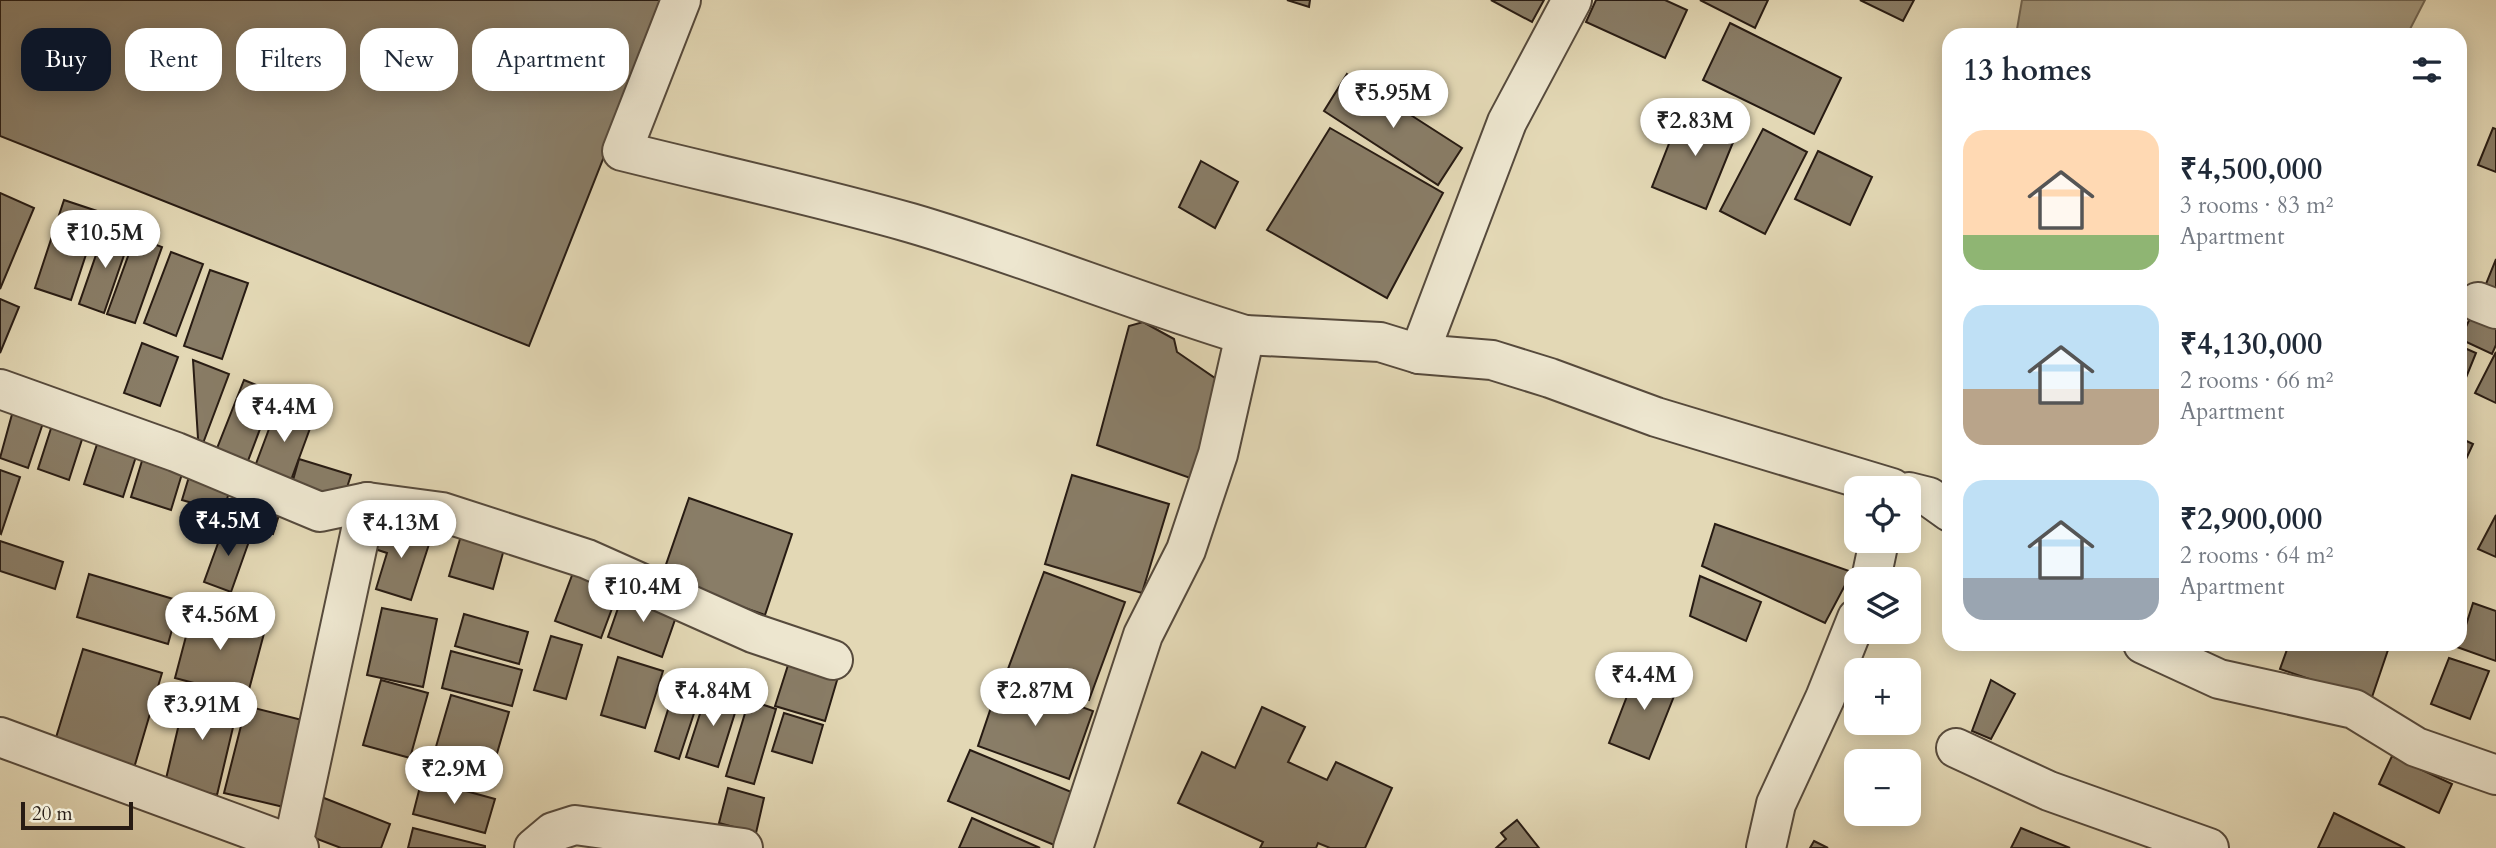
<!DOCTYPE html>
<meta charset="utf-8">
<style>
:root{--surface:#fff;--page:#f6f6f7;--text:#1f2937;--muted:#747a83;--accent:#111827}
body{margin:0;font-family:Cardo,serif;background:var(--page);color:var(--text);height:100vh;display:flex;flex-direction:column;font-size:26px;white-space:nowrap}
*{box-sizing:border-box;margin:0}
p{font-size:23px;color:var(--muted)}
.icon{flex:none;width:38px;height:38px;fill:none;stroke:currentColor;stroke-width:2;stroke-linecap:round;stroke-linejoin:round}
.map{position:relative;flex:1;overflow:hidden}
.drawer{position:absolute;left:1942px;top:28px;width:525px;height:623px;display:flex;flex-direction:column;background:var(--surface);border-radius:21px;box-shadow:0 4px 18px #0003}
.drawer>*{flex:none}
.top-card{position:absolute;left:21px;top:28px;width:665px;height:63px;display:flex;gap:14px}
.fabs{position:absolute;left:1844px;top:476px;display:grid;gap:14px}
.fabs a{display:grid;place-items:center;width:77px;height:77px;border-radius:14px;background:var(--surface);box-shadow:0 4px 18px #0003;font-size:35px}
.scale{position:absolute;left:21px;bottom:18px;width:112px;box-sizing:border-box;padding-left:7px;border:4px solid #271b13;border-top:0;font-size:19px;line-height:24px;white-space:nowrap;color:#271b13;-webkit-text-stroke:5px #ede6cf;paint-order:stroke}
.price{position:absolute;translate:-50% -60px;padding:0 16px;border-radius:24px;background:#fff;color:#222;font-size:23px;line-height:46px;filter:drop-shadow(0 2px 4px #0008)}
.price::after{content:'';position:absolute;left:50%;top:42px;width:21px;height:16px;margin-left:-10px;background:inherit;clip-path:polygon(0 0,100% 0,50% 100%)}
.price.on{background:var(--accent);color:#fff}
ul{padding:0;list-style:none}
li{display:flex;align-items:center;gap:21px;height:175px;padding:0 21px}
li span{display:grid;place-items:center;flex:none;width:196px;height:140px;border-radius:21px;color:#555}
li>.icon{margin-inline-start:auto}
span .icon{width:84px;height:84px;fill:#fffc;stroke-width:1}
li b{font-size:30px}
h2{display:flex;justify-content:space-between;align-items:center;height:84px;padding:0 21px;font-size:30px}
.chip{padding:0 24px;border-radius:21px;background:var(--surface);box-shadow:0 4px 18px #0003;font-size:24px;line-height:63px}
.chip.on{background:var(--accent);color:#fff}
.map>svg:first-child{display:block}
.water{fill:#a3987e;stroke:#716653;stroke-width:2}
.building{fill:#897d67;stroke:#271b13;stroke-width:2}
.lines{fill:none;stroke-linecap:round;stroke-linejoin:round}
.minor-casing{stroke:#564a3c;stroke-width:42}
.minor{stroke:#ede6cf;stroke-width:38}
</style>
<div class="map">
<svg width="2496" height="848" viewBox="0 0 2496 848">
<rect width="100%" height="100%" fill="#e3d8b5"/>
<filter id="stains"><feTurbulence type="fractalNoise" baseFrequency=".00286" numOctaves="4"/><feColorMatrix values="0 0 0 0 .2 0 0 0 0 .09 0 0 0 0 .02 0 0 0 .5 -.17"/></filter>
<radialGradient id="worn" r=".72"><stop offset=".6" stop-color="#630" stop-opacity="0"/><stop offset="1" stop-color="#630" stop-opacity=".3"/></radialGradient>
<polygon class="water" points="2022,0 2425,0 2407,35 2016,35"/>
<g class="building">
<polygon points="0,0 666,0 529,346 0,136"/>
<polygon points="1287,0 1310,0 1309,7"/>
<polygon points="1491,0 1544,0 1532,22"/>
<polygon points="1596,0 1665,0 1687,10 1665,58 1586,22"/>
<polygon points="1700,0 1768,0 1755,28"/>
<polygon points="1860,0 1914,0 1903,21"/>
<polygon points="1730,23 1841,78 1814,134 1703,80"/>
<polygon points="1347,74 1462,148 1438,185 1324,111"/>
<polygon points="1683,108 1738,130 1706,209 1652,187"/>
<polygon points="1330,128 1443,193 1387,298 1267,230"/>
<polygon points="2493,128 2496,129 2496,172 2478,165"/>
<polygon points="1763,129 1807,152 1765,234 1720,211"/>
<polygon points="1818,151 1872,177 1850,225 1795,199"/>
<polygon points="1201,161 1238,182 1215,228 1179,207"/>
<polygon points="0,193 34,208 0,289"/>
<polygon points="64,200 100,212 71,300 35,288"/>
<polygon points="106,226 131,235 104,313 79,304"/>
<polygon points="135,237 162,247 135,323 107,314"/>
<polygon points="171,252 203,264 176,336 144,323"/>
<polygon points="2496,259 2496,294 2484,289"/>
<polygon points="210,270 248,283 222,359 184,346"/>
<polygon points="0,299 19,307 0,353"/>
<polygon points="2478,302 2496,311 2496,345 2492,354 2460,339"/>
<polygon points="1143,322 1174,339 1177,352 1225,385 1193,479 1097,445 1129,326"/>
<polygon points="142,343 178,357 160,406 124,393"/>
<polygon points="2460,346 2476,353 2463,385 2460,383"/>
<polygon points="2496,352 2496,403 2475,393"/>
<polygon points="193,360 229,374 199,454"/>
<polygon points="244,380 274,392 243,474 212,461"/>
<polygon points="281,397 316,412 287,491 251,477"/>
<polygon points="14,407 45,417 28,468 0,458"/>
<polygon points="54,419 85,430 69,480 38,469"/>
<polygon points="102,429 141,441 123,497 84,484"/>
<polygon points="2460,438 2473,444 2460,472"/>
<polygon points="145,451 185,464 171,510 131,497"/>
<polygon points="299,459 351,475 342,503 291,487"/>
<polygon points="0,470 20,477 1,534 0,533"/>
<polygon points="191,470 232,483 223,512 182,500"/>
<polygon points="1072,475 1169,504 1142,593 1045,564"/>
<polygon points="242,487 284,499 273,534 232,521"/>
<polygon points="689,498 792,534 765,615 661,579"/>
<polygon points="2496,515 2496,557 2478,549"/>
<polygon points="383,523 431,538 411,600 376,589 387,553 375,549"/>
<polygon points="225,524 252,533 231,592 204,582"/>
<polygon points="1715,524 1852,572 1825,623 1702,566"/>
<polygon points="463,529 506,542 493,589 449,576"/>
<polygon points="0,541 63,562 55,589 0,571"/>
<polygon points="574,570 620,587 601,638 555,621"/>
<polygon points="1044,572 1125,602 1089,700 1008,669"/>
<polygon points="89,574 180,601 168,644 77,617"/>
<polygon points="1700,576 1761,602 1746,641 1690,616"/>
<polygon points="624,591 678,611 662,657 608,637"/>
<polygon points="2473,603 2496,611 2496,661 2457,647 2460,644"/>
<polygon points="194,606 266,626 247,697 175,678"/>
<polygon points="382,608 437,619 423,687 367,675"/>
<polygon points="464,614 528,632 519,664 455,646"/>
<polygon points="551,636 582,645 566,699 534,690"/>
<polygon points="2289,644 2390,644 2371,700 2280,669"/>
<polygon points="83,649 162,673 134,768 54,744"/>
<polygon points="451,651 522,670 512,706 442,688"/>
<polygon points="618,657 663,671 645,728 601,715"/>
<polygon points="2449,658 2489,671 2470,719 2431,704"/>
<polygon points="789,662 838,677 825,721 775,706"/>
<polygon points="1639,665 1680,681 1649,759 1609,743"/>
<polygon points="1001,678 1093,711 1069,779 978,746"/>
<polygon points="381,680 428,693 410,758 363,745"/>
<polygon points="1991,680 2015,694 1991,739 1972,731"/>
<polygon points="677,681 702,689 679,759 655,751"/>
<polygon points="708,689 739,700 718,767 686,757"/>
<polygon points="187,690 239,702 217,795 165,783"/>
<polygon points="451,695 509,712 491,774 433,757"/>
<polygon points="749,700 776,709 754,784 726,776"/>
<polygon points="246,706 314,723 292,809 224,793"/>
<polygon points="1262,707 1305,727 1288,762 1327,780 1336,762 1392,788 1365,848 1330,848 1318,843 1316,848 1260,848 1263,842 1178,803 1202,752 1235,768"/>
<polygon points="784,713 823,725 812,763 772,751"/>
<polygon points="970,750 1081,796 1059,847 948,801"/>
<polygon points="2392,756 2452,784 2439,813 2379,784"/>
<polygon points="422,779 495,799 485,833 413,814"/>
<polygon points="728,788 764,798 756,833 719,823"/>
<polygon points="319,796 390,824 381,848 341,848 304,834"/>
<polygon points="2334,813 2405,848 2318,848"/>
<polygon points="972,818 1040,848 959,848"/>
<polygon points="1517,820 1539,848 1496,848 1506,839 1501,833"/>
<polygon points="413,828 485,846 485,848 408,848"/>
<polygon points="2021,828 2070,848 2011,848"/>
<polygon points="1814,841 1828,848 1810,848"/>
</g>
<g class="lines">
<defs>
<g id="minor">
<path d="M681,0L622,151C718,175 816,196 911,223C1024,256 1133,301 1245,335L1218,454L1186,550L1143,635L1073,848"/>
<polyline points="2478,302 2496,309"/>
<polyline points="1245,335 1380,342 1419,354 1492,360 1550,378 1656,417 1892,488"/>
<polyline points="1419,354 1507,122 1572,0"/>
<polyline points="0,389 176,452 320,512 367,502 293,845 299,848"/>
<polyline points="1909,492 1929,497 1950,512"/>
<polyline points="367,502 442,512 587,559 753,633 833,660"/>
<polyline points="1871,579 1879,541"/>
<polyline points="2143,644 2219,679 2354,709 2416,747 2496,775"/>
<polyline points="0,737 293,845"/>
<polyline points="1956,748 2049,791 2209,848"/>
<polyline points="534,848 553,832 575,825 743,848"/>
<polyline points="1766,848 1776,804 1825,698 1857,618"/>
</g>
</defs>
<use href="#minor" class="minor-casing"/>
<use href="#minor" class="minor"/>
</g>
<rect width="100%" height="100%" filter="url(#stains)"/>
<rect width="100%" height="100%" fill="url(#worn)"/>
</svg>
<div class="fabs">
<a><svg class="icon" aria-label="locate" viewBox="0 0 24 24"><circle cx="12" cy="12" r="6"/><path d="M12 2v4M12 18v4M2 12h4M18 12h4"/></svg></a>
<a><svg class="icon" aria-label="layers" viewBox="0 0 24 24"><path d="M12 4l9 5-9 5-9-5zM3 14l9 5 9-5"/></svg></a>
<a>+</a>
<a>−</a>
</div>
<div class="scale">20 m</div>
<b class="price" style="left:1393px;top:130px">₹5.95M</b>
<b class="price" style="left:1695px;top:158px">₹2.83M</b>
<b class="price" style="left:105px;top:270px">₹10.5M</b>
<b class="price" style="left:284px;top:444px">₹4.4M</b>
<b class="price on" style="left:228px;top:558px">₹4.5M</b>
<b class="price" style="left:401px;top:560px">₹4.13M</b>
<b class="price" style="left:643px;top:624px">₹10.4M</b>
<b class="price" style="left:220px;top:652px">₹4.56M</b>
<b class="price" style="left:1644px;top:712px">₹4.4M</b>
<b class="price" style="left:713px;top:728px">₹4.84M</b>
<b class="price" style="left:1035px;top:728px">₹2.87M</b>
<b class="price" style="left:202px;top:742px">₹3.91M</b>
<b class="price" style="left:454px;top:806px">₹2.9M</b>
<div class="top-card">
<a class="chip on">Buy</a>
<a class="chip">Rent</a>
<a class="chip">Filters</a>
<a class="chip">New</a>
<a class="chip">Apartment</a>
</div>
<section class="drawer">
<h2>13 homes<svg class="icon" aria-label="filters" viewBox="0 0 24 24"><path d="M4 7h16M4 17h16"/><circle cx="9" cy="7" r="2"/><circle cx="15" cy="17" r="2"/></svg></h2>
<ul>
<li><span style="background:linear-gradient(#ffd9b3 75%,#8fb573 0)"><svg class="icon" aria-label="home" viewBox="0 0 24 24"><path d="M3 11l9-7 9 7M6 9v11h12V9"/></svg></span><div><b>₹4,500,000</b><p>3 rooms · 83 m²</p><p>Apartment</p></div></li>
<li><span style="background:linear-gradient(#bfe0f5 60%,#b9a48a 0)"><svg class="icon" aria-label="home" viewBox="0 0 24 24"><path d="M3 11l9-7 9 7M6 9v11h12V9"/></svg></span><div><b>₹4,130,000</b><p>2 rooms · 66 m²</p><p>Apartment</p></div></li>
<li><span style="background:linear-gradient(#bfe0f5 70%,#9aa5b1 0)"><svg class="icon" aria-label="home" viewBox="0 0 24 24"><path d="M3 11l9-7 9 7M6 9v11h12V9"/></svg></span><div><b>₹2,900,000</b><p>2 rooms · 64 m²</p><p>Apartment</p></div></li>
</ul>
</section>
</div>
